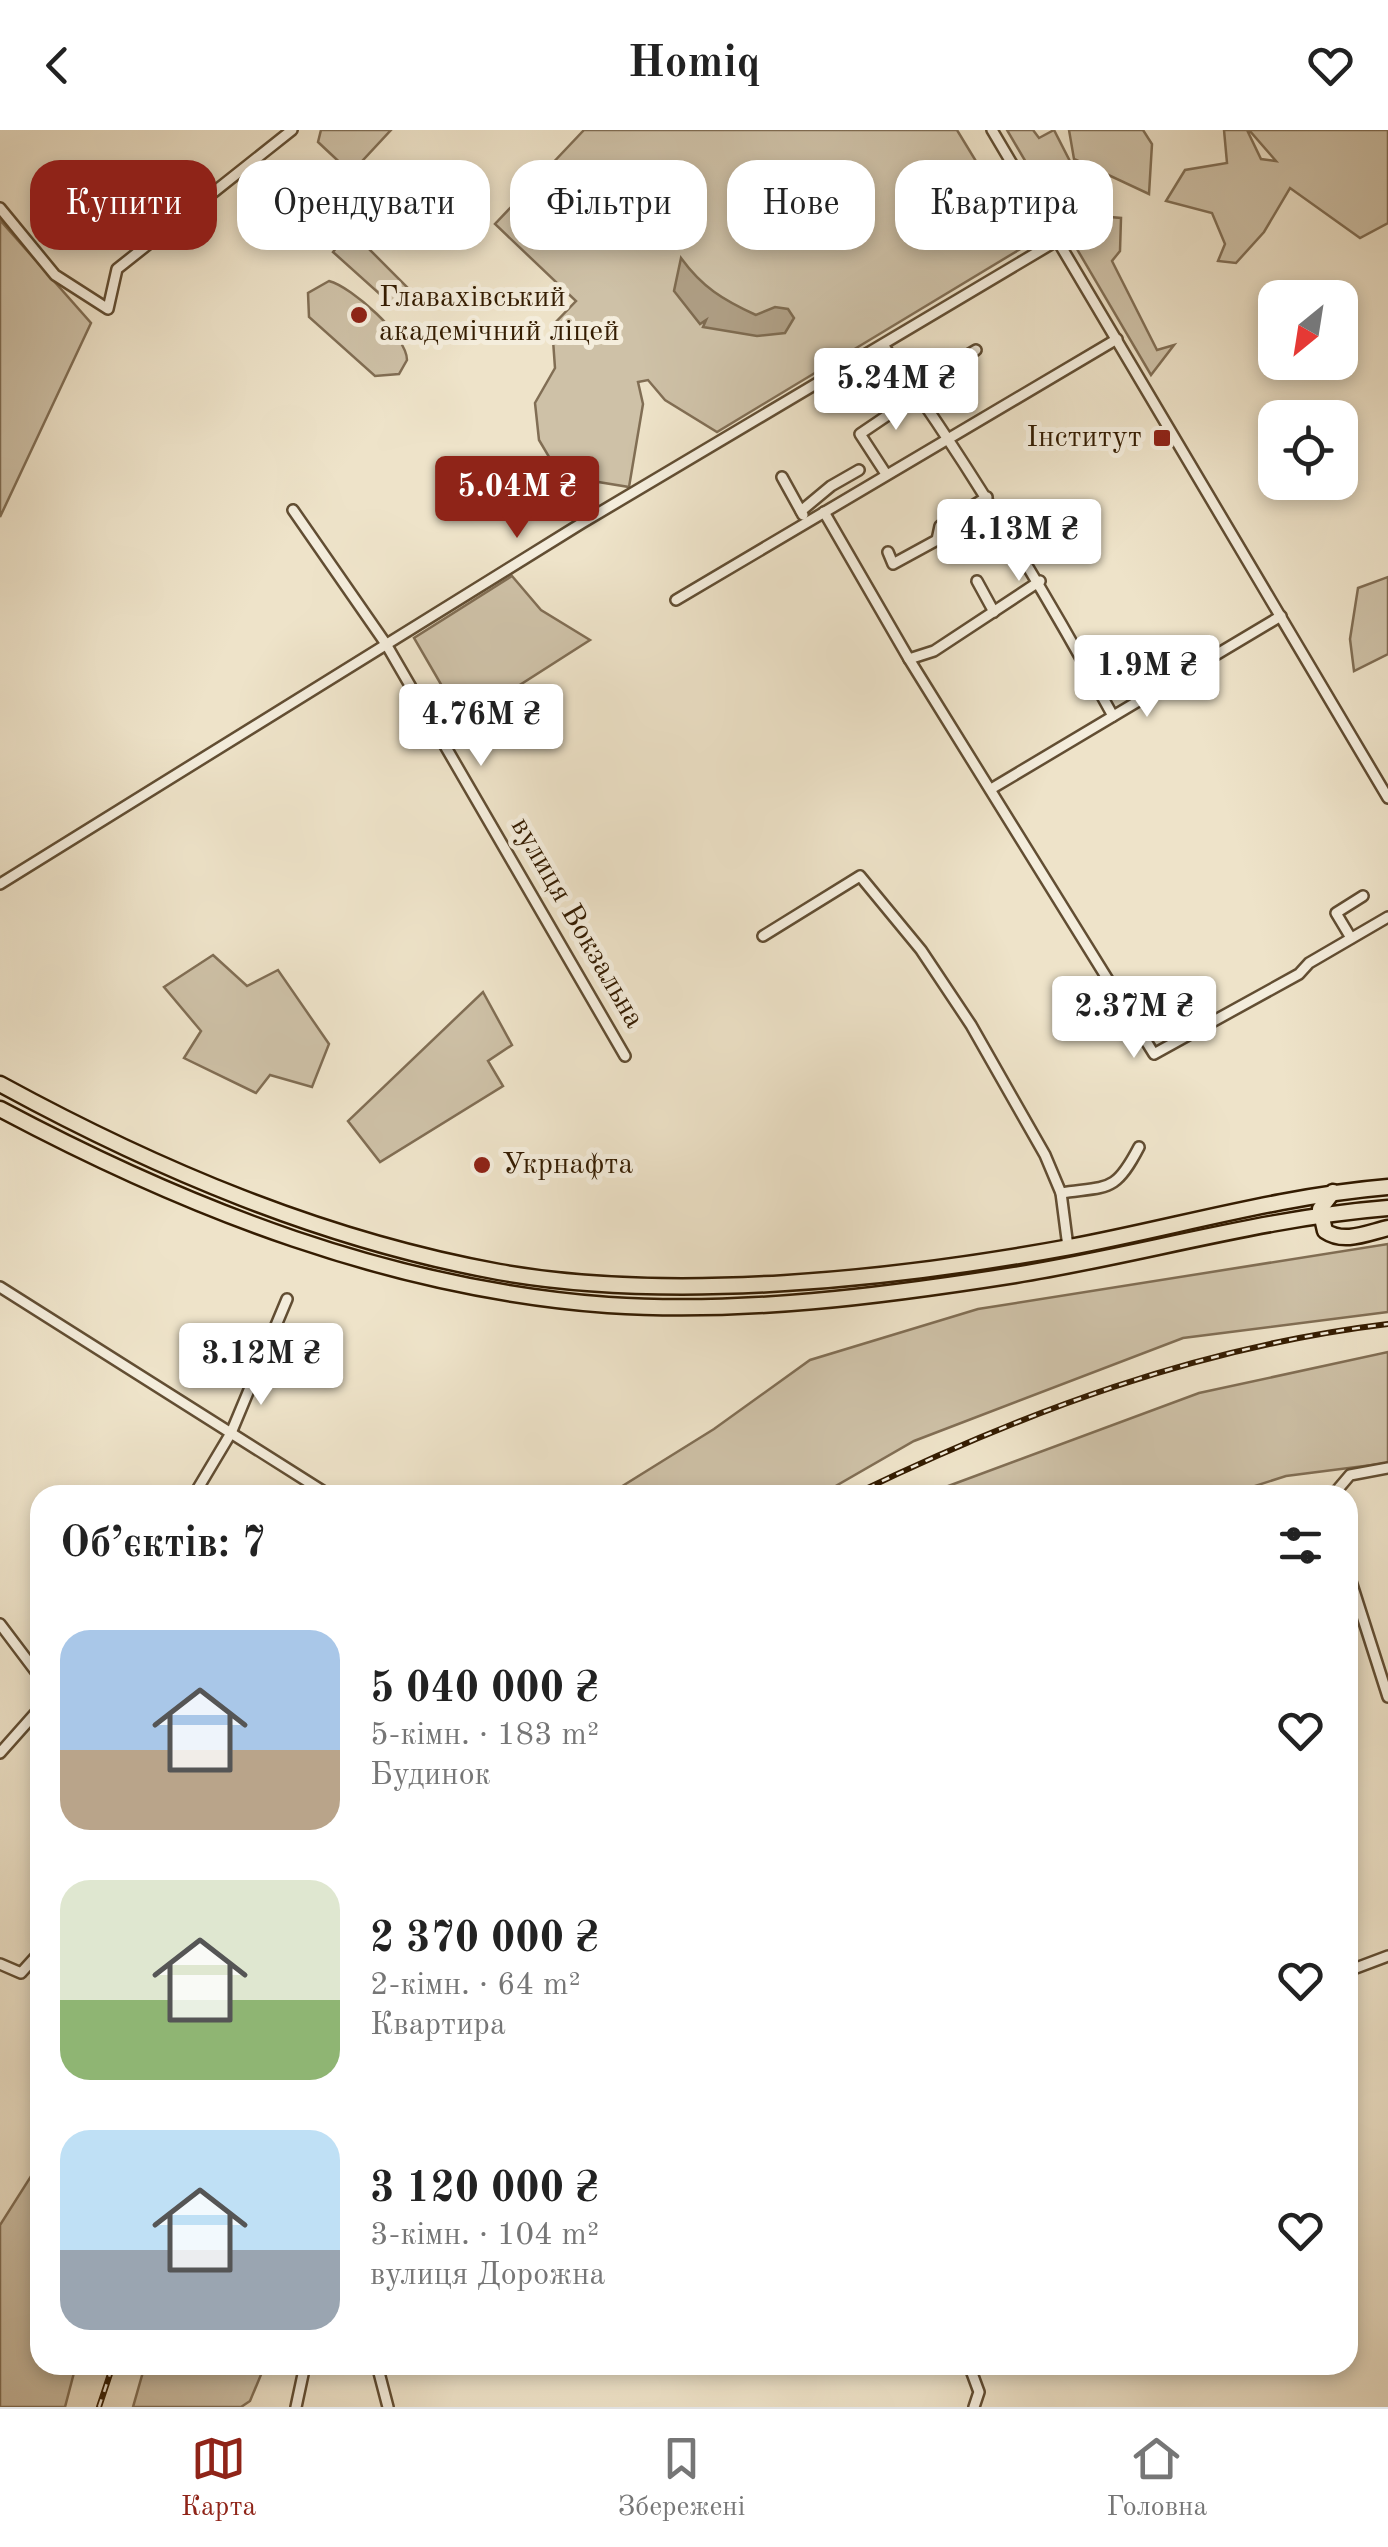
<!DOCTYPE html>
<html lang="uk">
<meta charset="utf-8">
<style>
:root{--surface:#fff;--page:#f6f6f6;--text:#222;--muted:#767676;--line:#e0e0e0;--accent:#8f2418}
body{margin:0;font-family:"Old Standard TT",serif;background:var(--page);color:var(--text);height:100vh;display:flex;flex-direction:column;font-size:38px;white-space:nowrap}
*{box-sizing:border-box;margin:0}
p{font-size:32px;color:var(--muted)}
.icon{flex:none;width:55px;height:55px;fill:none;stroke:currentColor;stroke-width:2;stroke-linecap:round;stroke-linejoin:round}
.map{position:relative;flex:1;overflow:hidden}
.drawer{position:absolute;left:30px;top:1355px;width:1328px;height:890px;display:flex;flex-direction:column;background:var(--surface);border-radius:30px;box-shadow:0 5px 15px #0003}
.drawer>*{flex:none}
.banner{position:absolute;left:30px;top:30px;width:1330px;height:90px;display:flex;gap:20px}
.needle{width:65px;rotate:210deg}
.controls{position:absolute;left:1258px;top:150px;display:grid;gap:20px}
.controls a{display:grid;place-items:center;width:100px;height:100px;border-radius:20px;background:var(--surface);box-shadow:0 5px 15px #0003;font-size:50px}
.price{position:absolute;translate:-50% -85px;padding:0 22px;border-radius:10px;background:#fff;color:#222;font-size:32px;line-height:65px;filter:drop-shadow(0 2px 5px #0008)}
.price::after{content:'';position:absolute;left:50%;top:60px;width:30px;height:22px;margin-left:-15px;background:inherit;clip-path:polygon(0 0,100% 0,50% 100%)}
.price.on{background:var(--accent);color:#fff}
ul{padding:0;list-style:none}
li{display:flex;align-items:center;gap:30px;height:250px;padding:0 30px}
li span{display:grid;place-items:center;flex:none;width:280px;height:200px;border-radius:30px;color:#555}
li>.icon{margin-inline-start:auto}
span .icon{width:120px;height:120px;fill:#fffc;stroke-width:1}
li b{font-size:42px}
h2{display:flex;justify-content:space-between;align-items:center;height:120px;padding:0 30px;font-size:42px}
.pill{padding:0 35px;border-radius:30px;background:var(--surface);box-shadow:0 5px 15px #0003;font-size:35px;line-height:90px}
.pill.on{background:var(--accent);color:#fff}
header{display:flex;justify-content:space-between;align-items:center;height:130px;padding:0 30px;background:var(--surface);font-size:45px;font-weight:600}
.tabs{display:flex;justify-content:space-around;align-items:center;height:140px;border-top:2px solid var(--line);background:var(--surface);font-size:28px;color:var(--muted)}
.tabs a{display:grid;justify-items:center;gap:5px}
.tabs .on{color:var(--accent)}
.map>svg:first-child{display:block}
.green{fill:#cec1a7;stroke:#816e54;stroke-width:2.5}
.water{fill:#af9f85;stroke:#7e6b50;stroke-width:2.5}
.lines{fill:none;stroke-linecap:round;stroke-linejoin:round}
.minor-casing{stroke:#624e33;stroke-width:14}
.highway-casing{stroke:#341c01;stroke-width:19}
.minor{stroke:#f4eddc;stroke-width:9}
.highway{stroke:#eee3c9;stroke-width:14}
.rail-casing{stroke:#341c01;stroke-width:6}
.rail{stroke:#f4eddc;stroke-width:2.5;stroke-dasharray:8;stroke-linecap:butt}
.poi-dot{fill:#8f2418;stroke:#f4eddc;stroke-width:4}
.labels{text-anchor:middle;dominant-baseline:central;stroke-width:10;stroke-linejoin:round;paint-order:stroke}
.poi-label{font-size:30px;fill:#341c01;stroke:#f4eddc;text-anchor:start}
.street-label{font-size:30px;fill:#341c01;stroke:#f4eddc}
</style>
<header><svg class="icon" aria-label="back" viewBox="0 0 24 24"><path d="M15 5l-7 7 7 7"/></svg>Homiq<svg class="icon" aria-label="heart" viewBox="0 0 24 24"><path d="M12 20l-8-8c-3-5 5-10 8-4 3-6 11-1 8 4z"/></svg></header>
<div class="map">
<svg width="1388" height="2277" viewBox="0 0 1388 2277">
<rect width="100%" height="100%" fill="#eee3c9"/>
<filter id="stains"><feTurbulence type="fractalNoise" baseFrequency=".002" numOctaves="4"/><feColorMatrix values="0 0 0 0 .2 0 0 0 0 .09 0 0 0 0 .02 0 0 0 .5 -.17"/></filter>
<radialGradient id="worn" r=".72"><stop offset=".6" stop-color="#630" stop-opacity="0"/><stop offset="1" stop-color="#630" stop-opacity=".3"/></radialGradient>
<g class="green">
<polygon points="321,0 391,0 351,43 318,12"/>
<polygon points="584,0 957,0 1027,115 717,302 665,270 648,250 638,252 643,274 629,357 574,348 552,332 539,310 535,273 555,238 552,196 576,171 495,94"/>
<polygon points="1007,0 1033,0 1039,8 1054,0 1098,86 1121,88 1120,121 1112,131 1157,220 1174,215 1151,245"/>
<polygon points="1069,0 1143,0 1152,14 1149,64 1074,29"/>
<polygon points="1224,0 1247,0 1261,29 1276,31 1249,0 1388,0 1388,93 1360,108 1290,58 1264,102 1236,133 1218,131 1225,114 1212,83 1166,71 1185,40 1227,33"/>
<polygon points="301,33 324,57 282,97 260,73"/>
<polygon points="0,90 91,193 0,387"/>
<polygon points="350,100 407,157 393,176 333,122"/>
<path d="M329,151C352,157 407,206 407,230L399,244L375,246L309,187L308,163Z"/>
<polygon points="512,446 541,480 590,510 493,572 476,563 453,575 414,508"/>
<polygon points="1388,447 1388,524 1354,541 1350,509 1358,458"/>
<polygon points="213,825 247,856 278,840 329,914 312,957 270,945 256,963 184,928 201,901 164,857"/>
<polygon points="483,862 512,915 488,931 503,956 380,1032 348,991"/>
<polygon points="1388,1114 1388,1182 1183,1208 914,1311 820,1365 608,1365 714,1299 810,1230 978,1179"/>
<polygon points="1388,1222 1388,1333 1286,1346 1227,1365 924,1365 1199,1263"/>
<polygon points="40,2032 40,2235 76,2235 65,2277 0,2277 0,2095"/>
<polygon points="145,2235 265,2235 250,2271 241,2277 133,2277"/>
</g>
<path class="water" d="M681,128C702,157 723,170 756,185L775,177L788,179L794,188L785,203L757,206L703,197L706,190L700,194L674,161Z"/>
<g class="lines">
<defs>
<g id="minor">
<polyline points="992,0 1388,668"/>
<polyline points="0,78 55,145 108,179 117,139 292,0"/>
<path d="M883,215C969,334 1043,458 1113,586"/>
<polyline points="914,257 976,220"/>
<polyline points="886,344 860,304 919,264"/>
<polyline points="782,347 803,385"/>
<polyline points="293,380 386,514 625,926"/>
<polyline points="801,381 831,356 859,340"/>
<polyline points="824,382 909,529 1154,924 1299,844 1309,833 1388,787"/>
<polyline points="888,422 893,434 937,410 940,396 987,367"/>
<polyline points="977,451 994,482"/>
<polyline points="676,470 1117,209"/>
<polyline points="1199,516 1208,531"/>
<polyline points="909,529 934,521 1040,451"/>
<polyline points="991,659 1281,486"/>
<polyline points="0,754 582,393 1058,110"/>
<polyline points="763,806 860,746 921,820 971,895 1045,1025 1061,1063 1068,1117"/>
<polyline points="1351,808 1336,783 1363,766"/>
<path d="M1061,1063C1109,1056 1115,1063 1139,1017"/>
<polyline points="0,1157 329,1365"/>
<polyline points="194,1365 231,1303 287,1169"/>
<polyline points="1333,1365 1350,1345 1388,1338"/>
<polyline points="1348,1442 1388,1567"/>
<polyline points="0,1494 40,1547"/>
<polyline points="0,1623 40,1578"/>
<polyline points="0,1834 21,1843 40,1822"/>
<polyline points="1348,1841 1388,1826"/>
<polyline points="377,2235 388,2277"/>
<polyline points="969,2235 979,2262 974,2277"/>
<polyline points="296,2277 305,2235"/>
</g>
<g id="highway">
<path d="M0,954C156,1039 323,1110 499,1142C674,1173 895,1149 1070,1117C1176,1097 1280,1066 1388,1057"/>
<path d="M0,979C190,1080 392,1159 608,1175C744,1184 881,1166 1015,1145C1140,1125 1262,1088 1388,1078"/>
<path d="M1333,1062L1320,1079L1325,1101C1344,1114 1367,1103 1388,1098"/>
</g>
</defs>
<use href="#minor" class="minor-casing"/>
<use href="#highway" class="highway-casing"/>
<use href="#minor" class="minor"/>
<use href="#highway" class="highway"/>
<defs>
<g id="rail">
<path d="M853,1365C1024,1282 1198,1217 1388,1194"/>
<polyline points="99,2277 113,2235"/>
</g>
</defs>
<use href="#rail" class="rail-casing"/>
<use href="#rail" class="rail"/>
</g>
<g class="poi-dot">
<circle cx="359" cy="185" r="10"/>
<rect x="1152" y="298" width="20" height="20" rx="5"/>
<circle cx="482" cy="1035" r="10"/>
</g>
<g class="labels">
<g class="poi-label">
<text x="379" y="168">Главахівський<tspan x="379" dy="34">академічний ліцей</tspan></text>
<text x="1142" y="308" text-anchor="end">Інститут</text>
<text x="502" y="1035">Укрнафта</text>
</g>
<g class="street-label">
<text transform="translate(577 793) rotate(60)">вулиця Вокзальна</text>
</g>
</g>
<rect width="100%" height="100%" filter="url(#stains)"/>
<rect width="100%" height="100%" fill="url(#worn)"/>
</svg>
<div class="controls">
<a><svg class="needle" viewBox="-14 -14 28 28"><path d="M0-13l5 13h-10z" fill="#e53935"/><path d="M0 13l5-13h-10z" fill="#767676"/></svg></a>
<a><svg class="icon" aria-label="locate" viewBox="0 0 24 24"><circle cx="12" cy="12" r="6"/><path d="M12 2v4M12 18v4M2 12h4M18 12h4"/></svg></a>
</div>
<b class="price" style="left:896px;top:303px">5.24M ₴</b>
<b class="price on" style="left:517px;top:411px">5.04M ₴</b>
<b class="price" style="left:1019px;top:454px">4.13M ₴</b>
<b class="price" style="left:1147px;top:590px">1.9M ₴</b>
<b class="price" style="left:481px;top:639px">4.76M ₴</b>
<b class="price" style="left:1134px;top:931px">2.37M ₴</b>
<b class="price" style="left:261px;top:1278px">3.12M ₴</b>
<div class="banner">
<a class="pill on">Купити</a>
<a class="pill">Орендувати</a>
<a class="pill">Фільтри</a>
<a class="pill">Нове</a>
<a class="pill">Квартира</a>
</div>
<section class="drawer">
<h2>Об’єктів: 7<svg class="icon" aria-label="filters" viewBox="0 0 24 24"><path d="M4 7h16M4 17h16"/><circle cx="9" cy="7" r="2"/><circle cx="15" cy="17" r="2"/></svg></h2>
<ul>
<li><span style="background:linear-gradient(#a9c7e8 60%,#b9a48a 0)"><svg class="icon" aria-label="home" viewBox="0 0 24 24"><path d="M3 11l9-7 9 7M6 9v11h12V9"/></svg></span><div><b>5 040 000 ₴</b><p>5-кімн. · 183 m²</p><p>Будинок</p></div><svg class="icon" aria-label="heart" viewBox="0 0 24 24"><path d="M12 20l-8-8c-3-5 5-10 8-4 3-6 11-1 8 4z"/></svg></li>
<li><span style="background:linear-gradient(#dfe7d0 60%,#8fb573 0)"><svg class="icon" aria-label="home" viewBox="0 0 24 24"><path d="M3 11l9-7 9 7M6 9v11h12V9"/></svg></span><div><b>2 370 000 ₴</b><p>2-кімн. · 64 m²</p><p>Квартира</p></div><svg class="icon" aria-label="heart" viewBox="0 0 24 24"><path d="M12 20l-8-8c-3-5 5-10 8-4 3-6 11-1 8 4z"/></svg></li>
<li><span style="background:linear-gradient(#bfe0f5 60%,#9aa5b1 0)"><svg class="icon" aria-label="home" viewBox="0 0 24 24"><path d="M3 11l9-7 9 7M6 9v11h12V9"/></svg></span><div><b>3 120 000 ₴</b><p>3-кімн. · 104 m²</p><p>вулиця Дорожна</p></div><svg class="icon" aria-label="heart" viewBox="0 0 24 24"><path d="M12 20l-8-8c-3-5 5-10 8-4 3-6 11-1 8 4z"/></svg></li>
</ul>
</section>
</div>
<nav class="tabs">
<a class="on"><svg class="icon" aria-label="map" viewBox="0 0 24 24"><path d="M3 6l6-2 6 2 6-2v14l-6 2-6-2-6 2zM9 4v14M15 6v14"/></svg>Карта</a>
<a><svg class="icon" aria-label="saved" viewBox="0 0 24 24"><path d="M7 4h10v16l-5-4-5 4z"/></svg>Збережені</a>
<a><svg class="icon" aria-label="home" viewBox="0 0 24 24"><path d="M3 11l9-7 9 7M6 9v11h12V9"/></svg>Головна</a>
</nav>
